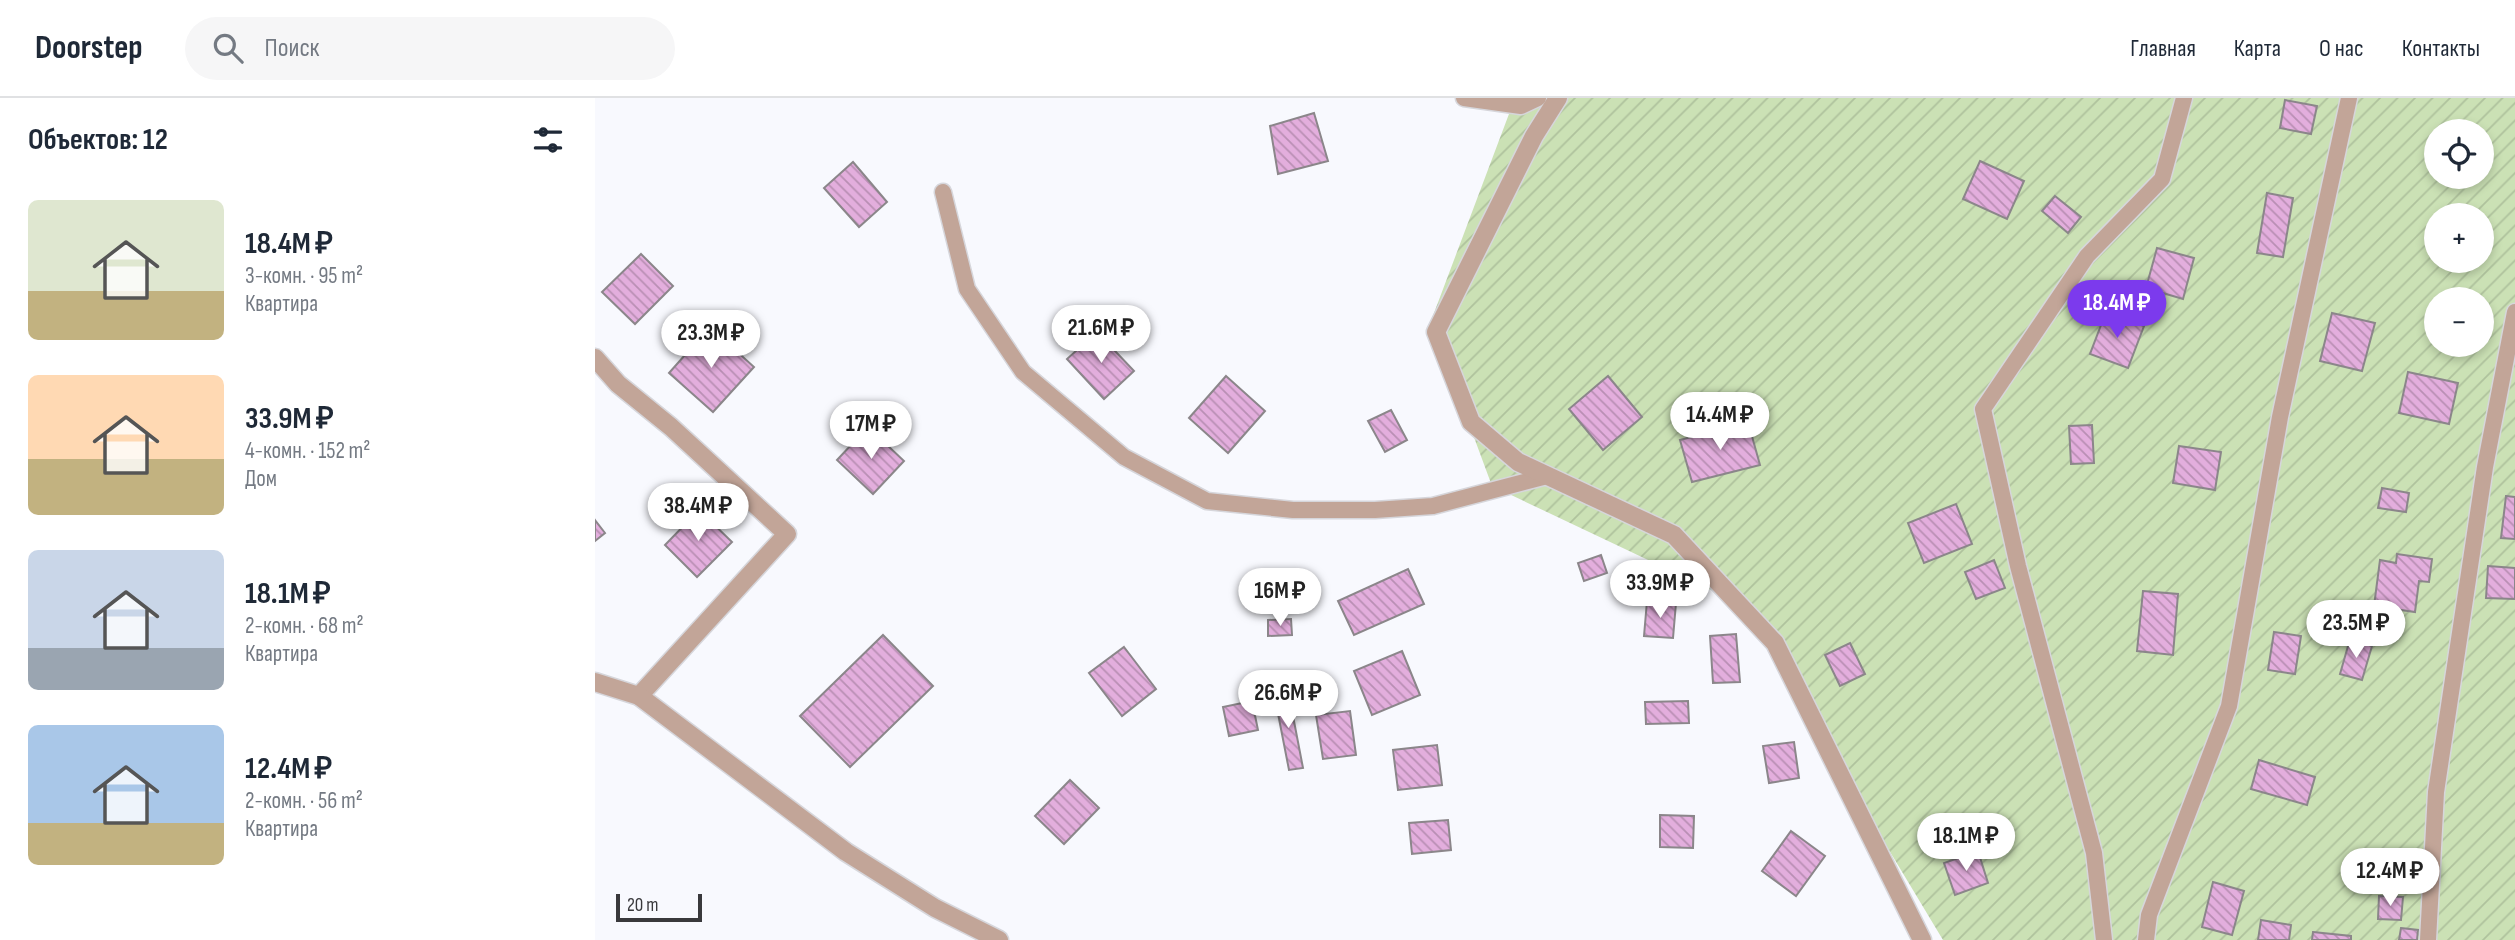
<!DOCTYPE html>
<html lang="ru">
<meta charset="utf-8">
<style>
:root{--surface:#fff;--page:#f6f6f7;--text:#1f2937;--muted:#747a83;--line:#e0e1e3;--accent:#7c3aed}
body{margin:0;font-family:"Sofia Sans Condensed",sans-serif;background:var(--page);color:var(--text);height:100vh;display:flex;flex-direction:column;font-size:26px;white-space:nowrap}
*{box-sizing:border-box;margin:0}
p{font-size:23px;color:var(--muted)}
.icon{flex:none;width:38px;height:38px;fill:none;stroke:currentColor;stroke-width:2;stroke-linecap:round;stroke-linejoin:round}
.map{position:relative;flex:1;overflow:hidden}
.details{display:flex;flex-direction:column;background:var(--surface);width:595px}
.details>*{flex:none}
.tools{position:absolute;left:1829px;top:21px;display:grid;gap:14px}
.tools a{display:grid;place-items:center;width:70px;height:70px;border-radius:50%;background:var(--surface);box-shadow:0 4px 10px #0003;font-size:35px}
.scale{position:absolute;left:21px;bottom:18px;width:86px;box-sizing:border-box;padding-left:7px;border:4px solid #39393c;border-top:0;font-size:19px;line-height:24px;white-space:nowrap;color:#39393c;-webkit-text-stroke:5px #f8f9fe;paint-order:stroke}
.price{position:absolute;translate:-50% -60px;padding:0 16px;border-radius:24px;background:#fff;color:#222;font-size:23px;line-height:46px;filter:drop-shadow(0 2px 4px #0008)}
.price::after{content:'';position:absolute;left:50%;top:42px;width:21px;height:16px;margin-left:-10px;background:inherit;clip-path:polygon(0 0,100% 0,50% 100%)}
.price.current{background:var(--accent);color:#fff}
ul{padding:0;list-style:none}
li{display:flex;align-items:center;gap:21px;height:175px;padding:0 28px}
li span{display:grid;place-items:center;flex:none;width:196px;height:140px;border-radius:10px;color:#555}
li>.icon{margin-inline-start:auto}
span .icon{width:84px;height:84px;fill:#fffc;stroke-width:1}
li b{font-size:30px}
h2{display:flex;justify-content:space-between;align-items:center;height:84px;padding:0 28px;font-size:30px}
header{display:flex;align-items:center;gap:42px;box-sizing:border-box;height:98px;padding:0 35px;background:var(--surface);border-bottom:2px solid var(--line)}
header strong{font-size:33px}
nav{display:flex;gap:38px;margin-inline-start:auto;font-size:24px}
.search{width:490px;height:63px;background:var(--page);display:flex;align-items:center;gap:18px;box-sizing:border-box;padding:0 24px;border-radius:38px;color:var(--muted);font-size:26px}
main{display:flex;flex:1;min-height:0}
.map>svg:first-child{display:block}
.garden{fill:url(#garden-furrows);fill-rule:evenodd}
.building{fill:url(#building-back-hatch);stroke:#8b868a;stroke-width:2}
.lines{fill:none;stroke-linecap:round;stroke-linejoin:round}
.service-casing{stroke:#d6d6db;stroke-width:19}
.minor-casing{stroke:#d6d6db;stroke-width:21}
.tertiary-casing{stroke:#d6d6db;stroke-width:21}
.service{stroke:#c2a598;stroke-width:16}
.minor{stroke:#c2a598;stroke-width:18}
.tertiary{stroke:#c2a598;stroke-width:18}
</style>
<header>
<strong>Doorstep</strong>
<div class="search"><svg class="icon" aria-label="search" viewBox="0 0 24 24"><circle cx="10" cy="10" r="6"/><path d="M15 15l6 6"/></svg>Поиск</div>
<nav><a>Главная</a><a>Карта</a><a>О нас</a><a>Контакты</a></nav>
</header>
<main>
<section class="details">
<h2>Объектов: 12<svg class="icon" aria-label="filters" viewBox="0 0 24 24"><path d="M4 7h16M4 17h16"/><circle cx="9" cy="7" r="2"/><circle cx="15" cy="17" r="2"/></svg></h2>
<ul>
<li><span style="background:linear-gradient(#dfe7d0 65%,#c2b280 0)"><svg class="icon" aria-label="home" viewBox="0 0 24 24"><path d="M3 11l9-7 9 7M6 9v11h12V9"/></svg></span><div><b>18.4M ₽</b><p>3-комн. · 95 m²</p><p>Квартира</p></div></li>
<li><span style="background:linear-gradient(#ffd9b3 60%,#c2b280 0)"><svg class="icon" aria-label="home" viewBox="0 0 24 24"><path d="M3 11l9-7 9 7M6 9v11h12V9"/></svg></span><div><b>33.9M ₽</b><p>4-комн. · 152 m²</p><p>Дом</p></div></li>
<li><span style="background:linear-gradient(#c9d6e8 70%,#9aa5b1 0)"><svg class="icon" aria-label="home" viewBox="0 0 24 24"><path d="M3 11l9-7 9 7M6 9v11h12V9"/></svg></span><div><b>18.1M ₽</b><p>2-комн. · 68 m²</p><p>Квартира</p></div></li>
<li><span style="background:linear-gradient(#a9c7e8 70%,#c2b280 0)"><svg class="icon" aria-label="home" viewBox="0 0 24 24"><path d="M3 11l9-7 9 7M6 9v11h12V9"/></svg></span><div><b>12.4M ₽</b><p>2-комн. · 56 m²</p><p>Квартира</p></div></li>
</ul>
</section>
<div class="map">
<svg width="1920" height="842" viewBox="0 0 1920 842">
<defs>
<pattern id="garden-furrows" width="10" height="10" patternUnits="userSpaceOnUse" patternTransform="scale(1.75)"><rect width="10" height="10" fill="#cbe1b5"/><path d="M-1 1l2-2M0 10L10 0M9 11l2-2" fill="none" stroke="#afc29d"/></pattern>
<pattern id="building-back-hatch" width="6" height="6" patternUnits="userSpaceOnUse" patternTransform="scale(1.75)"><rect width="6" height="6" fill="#e3aedd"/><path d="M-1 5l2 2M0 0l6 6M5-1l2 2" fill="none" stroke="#b98fb4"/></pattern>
</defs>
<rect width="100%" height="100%" fill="#f8f9fe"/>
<path class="garden" d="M920,0H1920V842H1348L1146,506L897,388L836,223ZM1841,33H1886V79H1841ZM1841,117H1886V163H1841ZM1841,201H1886V247H1841Z"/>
<g class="building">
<polygon points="1690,2 1722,8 1716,36 1685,30"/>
<polygon points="719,15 733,63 683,76 675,28"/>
<polygon points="1385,63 1429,83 1412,121 1368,101"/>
<polygon points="258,64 292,104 264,129 229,90"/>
<polygon points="1672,95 1698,100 1688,159 1662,155"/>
<polygon points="1460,98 1486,119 1473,135 1447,113"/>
<polygon points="1562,150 1599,160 1588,201 1551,190"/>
<polygon points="46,156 78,188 40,226 7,194"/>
<polygon points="1511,214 1549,228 1533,270 1495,256"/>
<polygon points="1737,215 1780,225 1767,273 1725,263"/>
<polygon points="115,229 159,269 118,314 74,275"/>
<polygon points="502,234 539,273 509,301 472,261"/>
<polygon points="1813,274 1863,285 1854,326 1804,315"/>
<polygon points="631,278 670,313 633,355 594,320"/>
<polygon points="1013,278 1047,319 1008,352 974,311"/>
<polygon points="796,312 812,342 790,354 773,323"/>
<polygon points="1153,324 1165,367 1097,384 1085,342"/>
<polygon points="1497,327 1499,365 1476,366 1474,328"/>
<polygon points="273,329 309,363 278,396 242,362"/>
<polygon points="1584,348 1626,354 1620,392 1578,385"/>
<polygon points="1787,390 1814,395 1811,414 1783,410"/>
<polygon points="1911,398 1920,399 1920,441 1906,440"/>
<polygon points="1361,406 1377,446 1329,465 1313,425"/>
<polygon points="104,412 137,444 102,479 70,447"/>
<polygon points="0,422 10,435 0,443"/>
<polygon points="1802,456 1837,461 1834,484 1824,483 1820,514 1779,508 1785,462 1801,465"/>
<polygon points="1006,457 1012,475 989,483 983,465"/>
<polygon points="1399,462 1410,490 1381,501 1370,474"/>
<polygon points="1893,468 1920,470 1920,501 1891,500"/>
<polygon points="813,471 829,506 759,537 743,503"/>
<polygon points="1548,493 1583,496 1578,557 1542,553"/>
<polygon points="1052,503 1081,505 1078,540 1049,538"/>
<polygon points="696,521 697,537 673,538 673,522"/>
<polygon points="1679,534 1706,538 1700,576 1673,572"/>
<polygon points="1141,536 1145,584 1118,585 1115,538"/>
<polygon points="288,537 338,588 255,669 205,618"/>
<polygon points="1755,541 1777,548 1767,582 1745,576"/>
<polygon points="1255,545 1270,576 1245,588 1230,557"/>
<polygon points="529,549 561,591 527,618 494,575"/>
<polygon points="807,553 825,597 777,617 759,573"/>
<polygon points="693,592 708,670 694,672 679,595"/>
<polygon points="657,603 663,632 634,638 628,609"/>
<polygon points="1093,603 1094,625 1051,626 1050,604"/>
<polygon points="755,613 761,657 728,661 721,617"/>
<polygon points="1199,644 1204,680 1174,685 1168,648"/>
<polygon points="842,647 847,687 803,692 798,652"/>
<polygon points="1664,662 1720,679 1712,707 1656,691"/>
<polygon points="475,682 504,710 469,746 440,718"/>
<polygon points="1065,717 1099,718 1098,750 1065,749"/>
<polygon points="853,722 856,752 817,756 814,725"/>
<polygon points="1196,733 1230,758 1201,798 1167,773"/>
<polygon points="1383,753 1393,785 1360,797 1349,765"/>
<polygon points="1618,784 1649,793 1637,837 1607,829"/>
<polygon points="1784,798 1808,799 1806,822 1783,821"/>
<polygon points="1666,822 1696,827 1694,842 1663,842"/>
<polygon points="1806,830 1823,832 1822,842 1804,842"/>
<polygon points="1718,834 1756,838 1756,842 1717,842"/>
</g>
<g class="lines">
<defs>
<g id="service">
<polyline points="869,0 926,8 943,0"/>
<polyline points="348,94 372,191 428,274 529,359 612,403 698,412 780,412 838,408 952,378"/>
<polyline points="1509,842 1499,755 1423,468 1388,311 1492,158 1567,81 1589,0"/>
<polyline points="1551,842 1554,817 1634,608 1685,319 1754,0"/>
<polyline points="1833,842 1841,694 1890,369 1920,214"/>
</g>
<g id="minor">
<polyline points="963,0 939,38 841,234 876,324 923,364 1079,437 1180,545 1327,842"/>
<polyline points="0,260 23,286 76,329 192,436 44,598"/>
</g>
<polyline id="tertiary" points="0,584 44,598 251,754 340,810 404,842"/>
</defs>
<use href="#service" class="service-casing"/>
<use href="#minor" class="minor-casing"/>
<use href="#tertiary" class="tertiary-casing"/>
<use href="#service" class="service"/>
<use href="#minor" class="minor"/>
<use href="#tertiary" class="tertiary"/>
</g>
</svg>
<div class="tools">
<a><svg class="icon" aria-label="locate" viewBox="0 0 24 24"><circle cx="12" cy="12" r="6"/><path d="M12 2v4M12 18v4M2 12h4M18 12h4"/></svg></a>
<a>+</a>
<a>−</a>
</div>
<div class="scale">20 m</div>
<b class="price current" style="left:1522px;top:242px">18.4M ₽</b>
<b class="price" style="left:506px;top:267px">21.6M ₽</b>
<b class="price" style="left:116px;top:272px">23.3M ₽</b>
<b class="price" style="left:1125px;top:354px">14.4M ₽</b>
<b class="price" style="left:276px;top:363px">17M ₽</b>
<b class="price" style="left:103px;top:445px">38.4M ₽</b>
<b class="price" style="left:1065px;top:522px">33.9M ₽</b>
<b class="price" style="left:685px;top:530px">16M ₽</b>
<b class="price" style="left:1761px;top:562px">23.5M ₽</b>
<b class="price" style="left:693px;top:632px">26.6M ₽</b>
<b class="price" style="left:1371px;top:775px">18.1M ₽</b>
<b class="price" style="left:1795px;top:810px">12.4M ₽</b>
</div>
</main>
